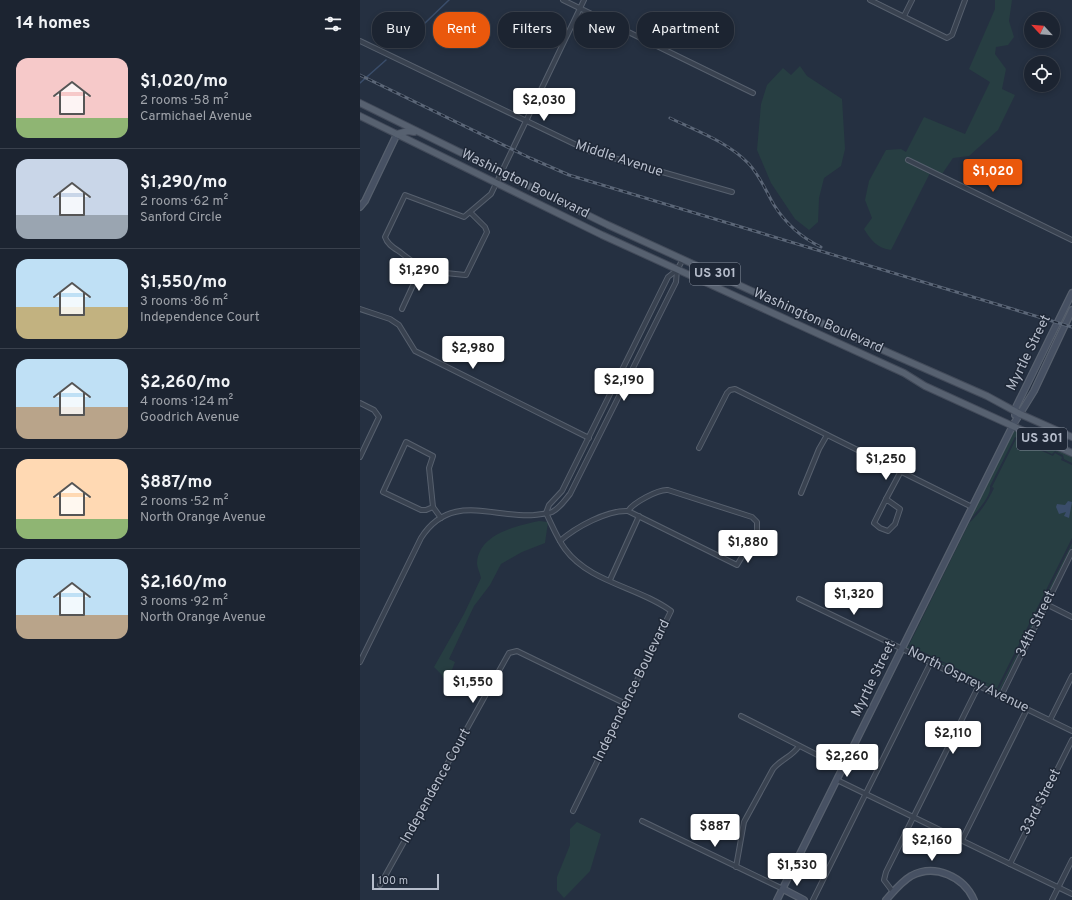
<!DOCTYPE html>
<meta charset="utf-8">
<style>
:root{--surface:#1c2431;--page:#29303d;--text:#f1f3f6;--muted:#a0a4ab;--line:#3a414d;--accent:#ea580c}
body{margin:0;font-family:Overpass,sans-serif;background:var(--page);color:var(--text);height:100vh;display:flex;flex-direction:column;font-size:15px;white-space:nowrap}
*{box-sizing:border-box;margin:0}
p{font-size:13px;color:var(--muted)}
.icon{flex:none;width:22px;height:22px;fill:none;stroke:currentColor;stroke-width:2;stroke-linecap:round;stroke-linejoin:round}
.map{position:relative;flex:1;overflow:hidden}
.sheet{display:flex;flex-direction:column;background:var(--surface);width:360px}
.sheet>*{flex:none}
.top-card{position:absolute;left:12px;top:12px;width:380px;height:36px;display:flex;gap:8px}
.needle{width:26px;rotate:296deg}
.tools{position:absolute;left:664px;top:12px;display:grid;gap:8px}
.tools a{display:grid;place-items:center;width:36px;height:36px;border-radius:50%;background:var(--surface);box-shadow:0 2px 6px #0003,0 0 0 1px var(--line);font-size:20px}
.scale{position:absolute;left:12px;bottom:10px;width:67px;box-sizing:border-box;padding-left:4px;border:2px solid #b6bdcb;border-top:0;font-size:11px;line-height:14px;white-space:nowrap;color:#b6bdcb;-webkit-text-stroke:3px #1e2736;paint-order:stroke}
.price{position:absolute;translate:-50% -34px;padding:0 9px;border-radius:4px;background:#fff;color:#222;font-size:13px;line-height:26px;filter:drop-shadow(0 1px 2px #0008)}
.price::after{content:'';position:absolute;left:50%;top:24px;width:12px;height:9px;margin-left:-6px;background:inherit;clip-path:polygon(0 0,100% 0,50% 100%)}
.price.on{background:var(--accent);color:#fff}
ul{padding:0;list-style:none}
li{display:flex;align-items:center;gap:12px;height:100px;padding:0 16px}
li+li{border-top:1px solid var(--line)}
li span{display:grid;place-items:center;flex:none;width:112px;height:80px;border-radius:12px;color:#555}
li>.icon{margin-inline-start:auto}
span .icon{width:48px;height:48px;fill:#fffc;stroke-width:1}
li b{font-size:17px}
h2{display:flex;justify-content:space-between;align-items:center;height:48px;padding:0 16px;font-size:17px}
.tag{padding:0 14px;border-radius:16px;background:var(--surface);box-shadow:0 2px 6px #0003,0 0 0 1px var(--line);font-size:14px;line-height:36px}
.tag.on{background:var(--accent);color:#fff}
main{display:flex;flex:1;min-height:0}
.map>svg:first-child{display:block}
.green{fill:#273e42}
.water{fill:#3a4d6a}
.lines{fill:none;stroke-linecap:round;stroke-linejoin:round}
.stream{stroke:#3a4d6a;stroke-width:1.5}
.street-casing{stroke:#57606e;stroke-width:6}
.secondary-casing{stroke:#57606e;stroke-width:8}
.primary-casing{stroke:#434b5a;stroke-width:8}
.street{stroke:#394250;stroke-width:4}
.secondary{stroke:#475163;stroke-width:5.5}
.primary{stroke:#576170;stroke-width:6}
.rail-casing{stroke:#5b6677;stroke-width:3}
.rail{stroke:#1e2736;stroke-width:1.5;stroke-dasharray:4.5;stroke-linecap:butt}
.labels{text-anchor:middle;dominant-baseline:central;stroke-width:3;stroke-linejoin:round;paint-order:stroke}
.shield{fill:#1e2736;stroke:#88909e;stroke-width:1}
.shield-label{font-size:13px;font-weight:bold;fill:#b6bdcb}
.street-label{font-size:14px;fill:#b6bdcb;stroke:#1e2736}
</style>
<main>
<section class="sheet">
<h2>14 homes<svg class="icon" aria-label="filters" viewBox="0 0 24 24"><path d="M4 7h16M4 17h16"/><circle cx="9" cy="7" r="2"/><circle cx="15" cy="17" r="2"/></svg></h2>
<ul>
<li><span style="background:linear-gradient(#f6c9c9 75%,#8fb573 0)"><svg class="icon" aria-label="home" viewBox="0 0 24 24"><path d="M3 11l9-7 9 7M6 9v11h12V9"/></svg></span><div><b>$1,020/mo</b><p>2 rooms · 58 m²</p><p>Carmichael Avenue</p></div></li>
<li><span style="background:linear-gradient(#c9d6e8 70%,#9aa5b1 0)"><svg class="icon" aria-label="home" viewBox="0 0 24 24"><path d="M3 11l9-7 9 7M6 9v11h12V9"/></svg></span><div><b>$1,290/mo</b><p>2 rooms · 62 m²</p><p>Sanford Circle</p></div></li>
<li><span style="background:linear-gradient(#bfe0f5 60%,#c2b280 0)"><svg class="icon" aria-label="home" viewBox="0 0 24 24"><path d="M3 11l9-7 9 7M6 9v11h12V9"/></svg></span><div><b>$1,550/mo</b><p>3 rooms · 86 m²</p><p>Independence Court</p></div></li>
<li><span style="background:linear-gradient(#bfe0f5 60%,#b9a48a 0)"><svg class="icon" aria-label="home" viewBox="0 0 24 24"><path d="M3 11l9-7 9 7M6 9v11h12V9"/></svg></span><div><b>$2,260/mo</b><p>4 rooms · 124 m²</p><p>Goodrich Avenue</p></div></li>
<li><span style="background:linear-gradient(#ffd9b3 75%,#8fb573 0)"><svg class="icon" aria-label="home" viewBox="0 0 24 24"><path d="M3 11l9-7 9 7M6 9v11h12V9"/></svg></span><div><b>$887/mo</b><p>2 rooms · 52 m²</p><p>North Orange Avenue</p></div></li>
<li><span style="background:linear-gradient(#bfe0f5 70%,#b9a48a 0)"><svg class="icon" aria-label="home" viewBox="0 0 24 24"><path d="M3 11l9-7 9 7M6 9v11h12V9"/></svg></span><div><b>$2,160/mo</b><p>3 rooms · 92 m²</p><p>North Orange Avenue</p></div></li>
</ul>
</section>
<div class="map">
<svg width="712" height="900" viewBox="0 0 712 900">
<rect width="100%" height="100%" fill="#253041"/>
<g class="green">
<path d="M635,0H652L649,21L654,37L648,45L636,47L635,54L646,69L642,89L655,95L638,130L609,156L593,158L582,174L547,157L545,161L570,173L531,250C517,248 511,240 504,229L512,218L505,200L509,181L526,150L541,149L546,152L564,117L605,134L630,82L609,69L635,9Z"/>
<polygon points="440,66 447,76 482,99 485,149 481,166 464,178 459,198 458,222 449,230 435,219 411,183 397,150 401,104 407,85 423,68 431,75"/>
<path d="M654,428L712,456V463L704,459L703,455L695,451L692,454L655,437L630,486C632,496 615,514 608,521Z"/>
<path d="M656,439L693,456L695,453L702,457L701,460L712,465V538L637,688L549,645L609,523C620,513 628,501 634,488L632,487Z"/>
<path d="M179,521L188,522L185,543L162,552L141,564L130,585L114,606L89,659L95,662L88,680L83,678L81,674L74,667L104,614L121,578C120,573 117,567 117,563C119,533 157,526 179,521Z"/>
<polygon points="712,543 712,547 639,692 546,647 547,646 639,689"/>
<polygon points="217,822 241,834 230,871 204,898 197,890 197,877 210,845 210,829"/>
</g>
<polygon class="water" points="708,501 712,502 709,518 704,516 706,512 699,514 696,507 697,504 705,505"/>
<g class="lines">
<g class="stream">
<polyline points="39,48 89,0"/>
<polyline points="0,83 26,60"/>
</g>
<defs>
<g id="street">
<polyline points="203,0 393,93"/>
<polyline points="510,0 587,38 592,35 605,0"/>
<polyline points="544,16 552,0"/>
<polyline points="0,41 229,151 372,192"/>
<polyline points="548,160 712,240"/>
<path d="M111,213L125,227L127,232L106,275C75,272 65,273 40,252C34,248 27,244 25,237L45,195L104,217L131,194L224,0"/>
<polyline points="0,309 30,319 39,325 55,351 229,438"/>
<polyline points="42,309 61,268"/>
<polyline points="0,403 14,410 19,417 0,457"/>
<polygon points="46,442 73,456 69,468 73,507 66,510 61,510 23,492"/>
<polyline points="339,448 367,393 370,390 375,389 612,507"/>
<polyline points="441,493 459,449 467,435"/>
<polygon points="526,499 540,509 535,524 528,531 520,528 514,523"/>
<polyline points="526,499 541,471"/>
<polyline points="73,507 81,518"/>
<path d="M186,513C192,525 197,538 205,549C230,583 279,587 311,611L213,811"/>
<polyline points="186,513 189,505 202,491 308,277 317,270"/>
<path d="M200,541C216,527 247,510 268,511L377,565L397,532V522L392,517L308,490C298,489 273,503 268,511"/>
<polyline points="250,580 279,516"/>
<polyline points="439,599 712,731"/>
<polyline points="686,604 712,617"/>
<path d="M0,662L61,538C90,492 132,518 174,515C180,514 187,514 192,512C200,508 205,500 210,494L316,282L317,270L323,259"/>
<polyline points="641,696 712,552"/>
<polyline points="381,716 483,768"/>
<polyline points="690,720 712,676"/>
<polyline points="477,780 712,894"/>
<polyline points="282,821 423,889"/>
<polyline points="602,840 667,709"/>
<polyline points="650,864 712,740"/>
<path d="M376,867L384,822L413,769C421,759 432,757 439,746"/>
<polyline points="20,885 149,653 157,651 266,704"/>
<polyline points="533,892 524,880 526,872 619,685"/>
<polyline points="453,900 571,662"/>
<polyline points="692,900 712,860"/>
</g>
<g id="secondary">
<polyline points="0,207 5,201 37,134"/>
<polyline points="655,415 656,407 712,293"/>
<polyline points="423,889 444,900"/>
<polyline points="417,900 653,425 674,391 712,310"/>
<path d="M526,900C534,891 541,882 551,876C575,863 604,877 614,900"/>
</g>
<g id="primary">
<polyline points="0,103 248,225 466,325 627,396 660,414 712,437"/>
<polyline points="0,116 242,235 544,373 565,386 712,453"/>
<polyline points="37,134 48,131 54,132"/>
</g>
</defs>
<use href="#street" class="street-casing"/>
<use href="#secondary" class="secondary-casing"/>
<use href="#primary" class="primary-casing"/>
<use href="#street" class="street"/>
<use href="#secondary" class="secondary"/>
<use href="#primary" class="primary"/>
<defs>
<g id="rail">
<polyline points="0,75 170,158 209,175 712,327"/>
<path d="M310,118C337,131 368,142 389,164C400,176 406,191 414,205C426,224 442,238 461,247"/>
</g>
</defs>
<use href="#rail" class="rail-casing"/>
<use href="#rail" class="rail"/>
</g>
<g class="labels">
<g class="shield">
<rect x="330" y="263" width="50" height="22" rx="3"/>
<rect x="657" y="428" width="50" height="22" rx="3"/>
</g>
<g class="shield-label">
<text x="355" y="274">US 301</text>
<text x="682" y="439">US 301</text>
</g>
<g class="street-label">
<text transform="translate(259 159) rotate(18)">Middle Avenue</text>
<text transform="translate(165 184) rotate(26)">Washington Boulevard</text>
<text transform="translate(458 321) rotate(24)">Washington Boulevard</text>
<text transform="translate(669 353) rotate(-64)">Myrtle Street</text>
<text transform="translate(676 624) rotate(-64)">34th Street</text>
<text transform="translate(514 679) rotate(-64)">Myrtle Street</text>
<text transform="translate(608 680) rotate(26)">North Osprey Avenue</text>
<text transform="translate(272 691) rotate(-64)">Independence Boulevard</text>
<text transform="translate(76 786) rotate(-61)">Independence Court</text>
<text transform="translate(681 802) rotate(-63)">33rd Street</text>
</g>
</g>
</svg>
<div class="tools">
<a><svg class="needle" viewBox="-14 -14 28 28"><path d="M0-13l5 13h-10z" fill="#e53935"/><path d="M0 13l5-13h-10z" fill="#a0a4ab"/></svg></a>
<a><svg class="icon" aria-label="locate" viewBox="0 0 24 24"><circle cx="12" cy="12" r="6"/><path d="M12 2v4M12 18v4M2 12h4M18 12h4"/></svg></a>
</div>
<div class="scale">100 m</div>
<b class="price" style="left:184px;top:122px">$2,030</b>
<b class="price on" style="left:633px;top:193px">$1,020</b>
<b class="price" style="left:59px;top:292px">$1,290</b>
<b class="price" style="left:113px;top:370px">$2,980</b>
<b class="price" style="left:264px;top:402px">$2,190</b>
<b class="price" style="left:526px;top:481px">$1,250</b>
<b class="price" style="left:388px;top:564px">$1,880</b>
<b class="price" style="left:494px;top:616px">$1,320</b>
<b class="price" style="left:113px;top:704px">$1,550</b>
<b class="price" style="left:593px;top:755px">$2,110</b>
<b class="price" style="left:487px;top:778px">$2,260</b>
<b class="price" style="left:355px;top:848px">$887</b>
<b class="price" style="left:572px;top:862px">$2,160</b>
<b class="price" style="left:437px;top:887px">$1,530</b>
<div class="top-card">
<a class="tag">Buy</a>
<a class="tag on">Rent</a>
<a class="tag">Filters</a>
<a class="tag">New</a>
<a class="tag">Apartment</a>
</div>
</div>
</main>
